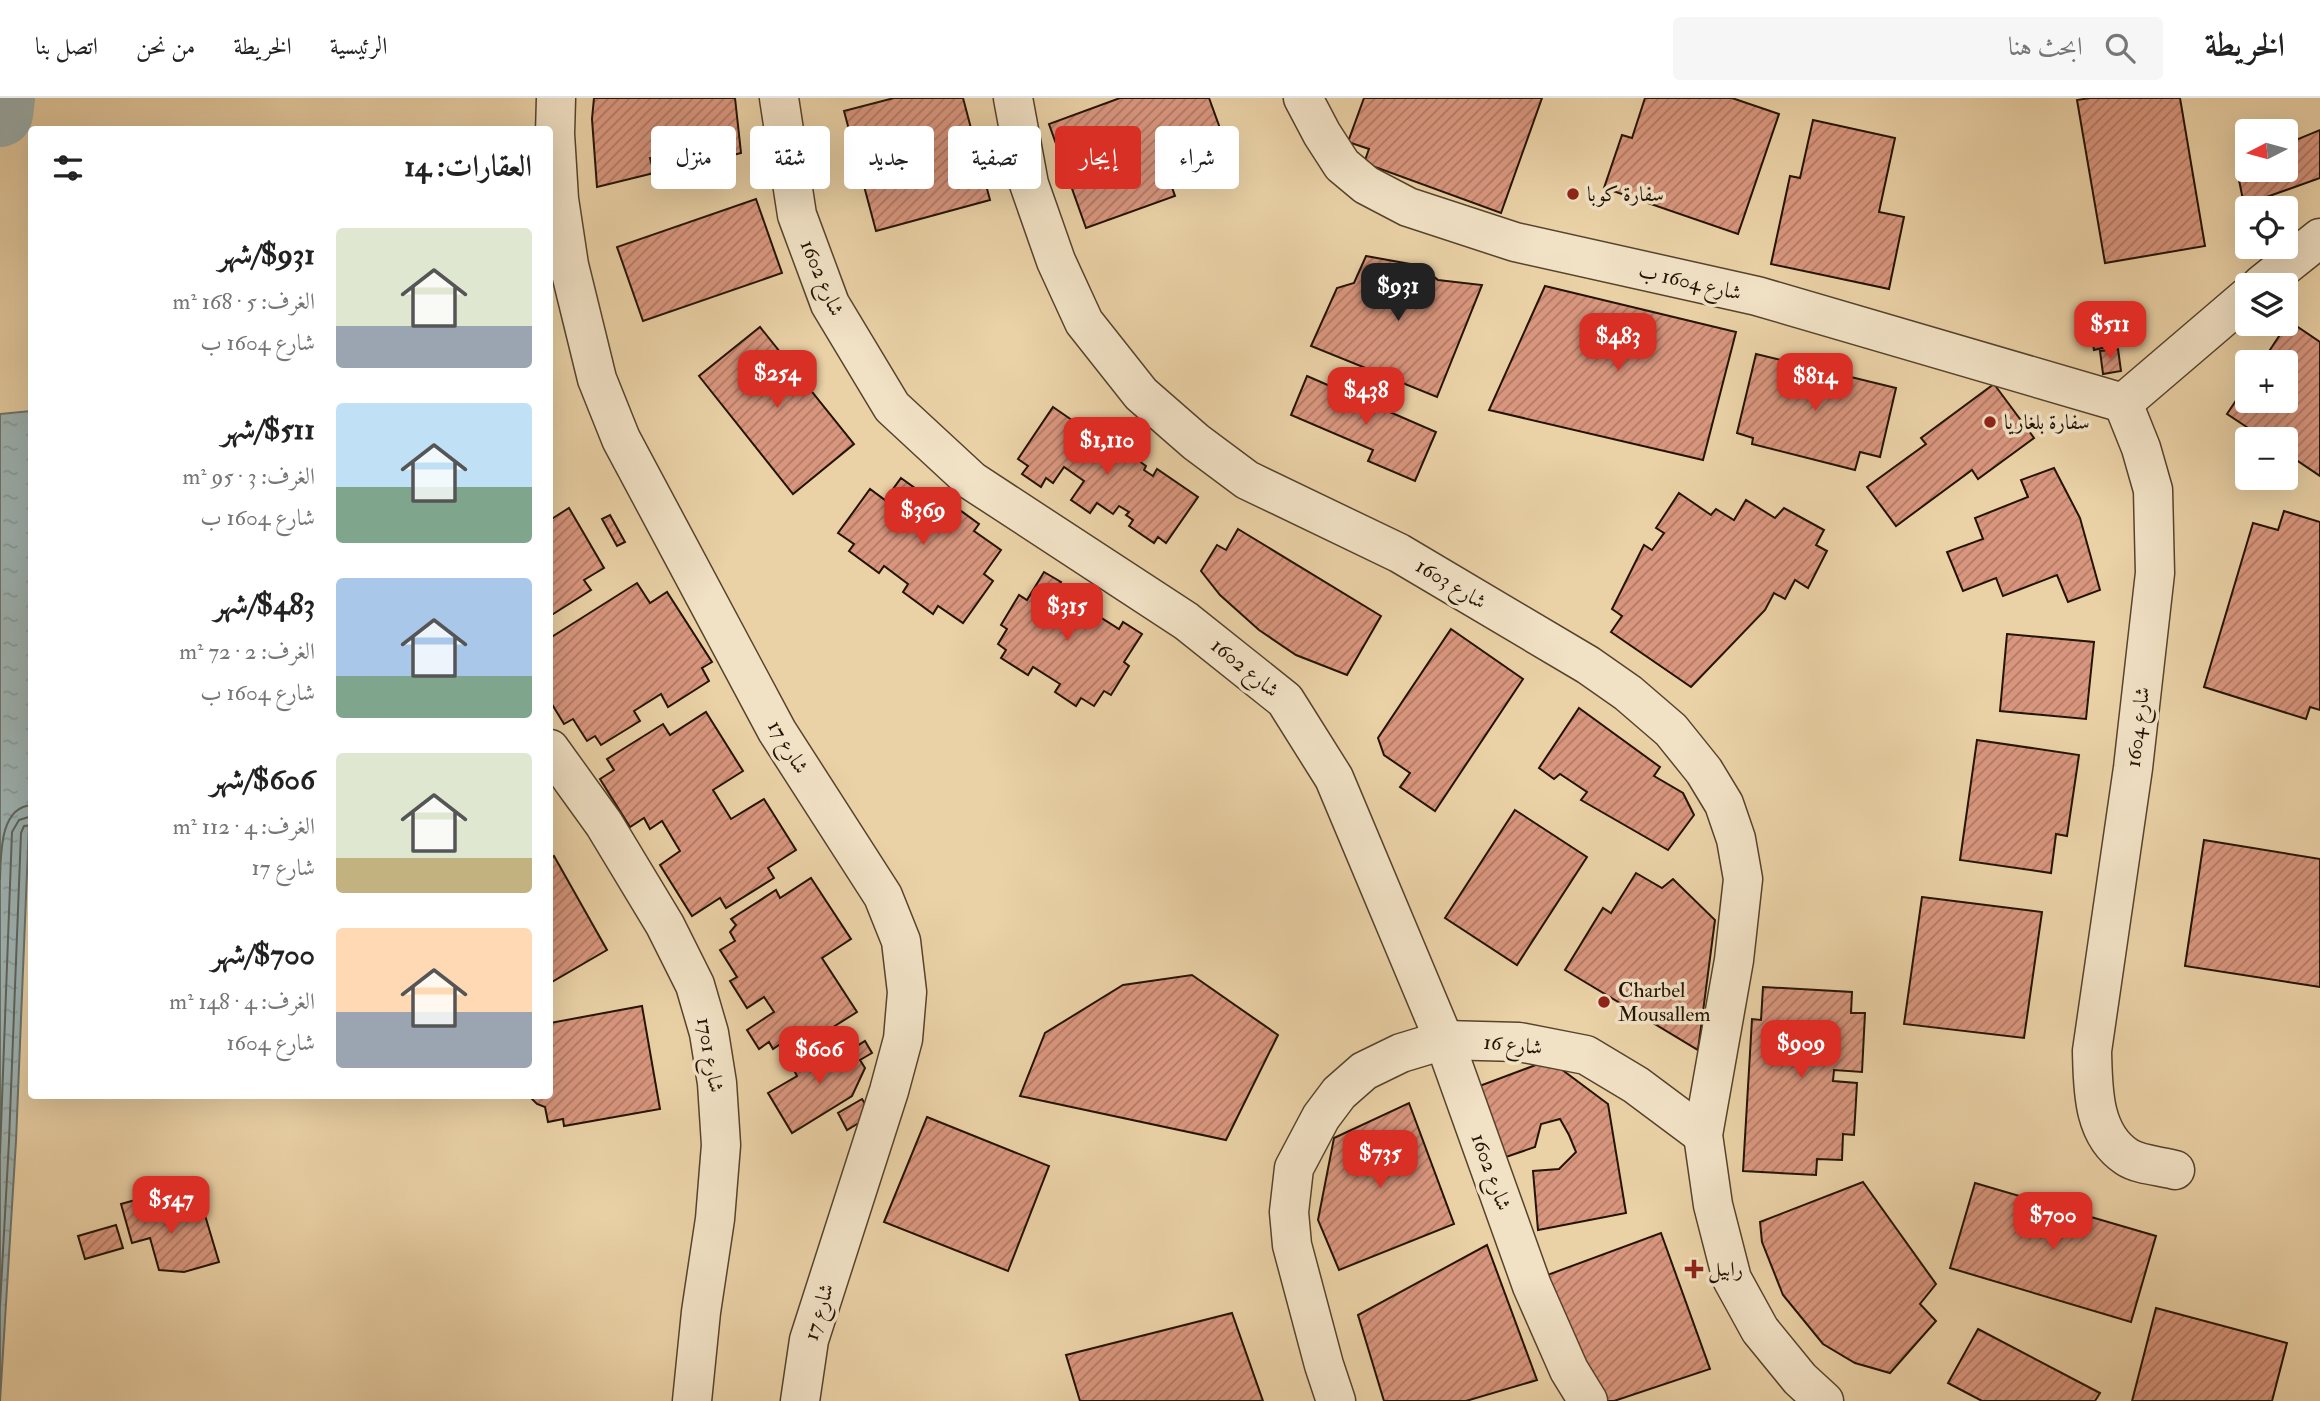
<!DOCTYPE html>
<html lang="ar">
<meta charset="utf-8">
<style>
:root{--surface:#fff;--page:#f6f6f6;--text:#222;--muted:#767676;--line:#e0e0e0;--accent:#d93025}
body{margin:0;font-family:"IM FELL Double Pica",Amiri,serif;background:var(--page);color:var(--text);direction:rtl;height:100vh;display:flex;flex-direction:column;font-size:26px;white-space:nowrap}
*{box-sizing:border-box;margin:0}
p{font-size:23px;color:var(--muted)}
.icon{flex:none;width:38px;height:38px;fill:none;stroke:currentColor;stroke-width:2;stroke-linecap:round;stroke-linejoin:round}
.map{position:relative;flex:1;overflow:hidden;direction:ltr}
.sheet{position:absolute;left:28px;top:28px;width:525px;height:973px;display:flex;flex-direction:column;background:var(--surface);border-radius:7px;box-shadow:0 7px 28px #0002;direction:rtl}
.sheet>*{flex:none}
.hud{position:absolute;left:574px;top:28px;width:665px;height:63px;direction:rtl;display:flex;gap:14px}
.needle{width:46px;rotate:264deg}
.buttons{position:absolute;left:2235px;top:21px;display:grid;gap:14px}
.buttons a{display:grid;place-items:center;width:63px;height:63px;border-radius:7px;background:var(--surface);box-shadow:0 7px 28px #0002;font-size:35px}
.price{position:absolute;translate:-50% -60px;padding:0 16px;border-radius:14px;background:var(--accent);color:#fff;font-size:23px;line-height:46px;filter:drop-shadow(0 2px 4px #0008)}
.price::after{content:'';position:absolute;left:50%;top:42px;width:21px;height:16px;margin-left:-10px;background:inherit;clip-path:polygon(0 0,100% 0,50% 100%)}
.price.on{background:#222;color:#fff}
ul{padding:0;list-style:none}
li{display:flex;align-items:center;gap:21px;height:175px;padding:0 21px}
li span{display:grid;place-items:center;flex:none;width:196px;height:140px;border-radius:7px;color:#555}
li>.icon{margin-inline-start:auto}
span .icon{width:84px;height:84px;fill:#fffc;stroke-width:1}
li b{font-size:30px}
h2{display:flex;justify-content:space-between;align-items:center;height:84px;padding:0 21px;font-size:30px}
.pill{padding:0 24px;border-radius:7px;background:var(--surface);box-shadow:0 7px 28px #0002;font-size:24px;line-height:63px}
.pill.on{background:var(--accent);color:#fff}
header{display:flex;align-items:center;gap:42px;box-sizing:border-box;height:98px;padding:0 35px;background:var(--surface);border-bottom:2px solid var(--line)}
header strong{font-size:33px}
nav{display:flex;gap:38px;margin-inline-start:auto;font-size:24px}
.search{width:490px;height:63px;background:var(--page);display:flex;align-items:center;gap:18px;box-sizing:border-box;padding:0 24px;border-radius:7px;color:var(--muted);font-size:26px}
.map>svg:first-child{display:block}
.water{fill:url(#water-ripples);stroke:#6d746e;stroke-width:2}
.lines{fill:none;stroke-linecap:round;stroke-linejoin:round}
.shore{stroke:#61645c;stroke-width:2}
.river{stroke:#9eb4b4;stroke-width:66}
.building{fill:url(#building-hatch);stroke:#241404;stroke-width:2}
.street-casing{stroke:#56432c;stroke-width:41}
.street{stroke:#f1e1c5;stroke-width:38}
.poi-dot{fill:#8f2418;stroke:#f1e1c5;stroke-width:2.5}
.labels{text-anchor:middle;dominant-baseline:central;stroke-width:7;stroke-linejoin:round;paint-order:stroke}
.poi-label{font-size:21px;fill:#241404;stroke:#f1e1c5;text-anchor:start}
.street-label{font-size:21px;fill:#241404;stroke:#f1e1c5}
</style>
<header>
<strong>الخريطة</strong>
<div class="search"><svg class="icon" aria-label="search" viewBox="0 0 24 24"><circle cx="10" cy="10" r="6"/><path d="M15 15l6 6"/></svg>ابحث هنا</div>
<nav><a>الرئيسية</a><a>الخريطة</a><a>من نحن</a><a>اتصل بنا</a></nav>
</header>
<div class="map">
<svg width="2320" height="1303" viewBox="0 0 2320 1303">
<defs>
<pattern id="water-ripples" width="26" height="14" patternUnits="userSpaceOnUse" patternTransform="scale(1.75)"><rect width="26" height="14" fill="#9eb4b4"/><path d="M2 4q2-2 4 0t4 0M15 11q2-2 4 0t4 0" fill="none" stroke="#889a99"/></pattern>
<pattern id="building-hatch" width="6" height="6" patternUnits="userSpaceOnUse" patternTransform="scale(1.75)"><rect width="6" height="6" fill="#d9967e"/><path d="M-1 1l2-2M0 6l6-6M5 7l2-2" fill="none" stroke="#b07965"/></pattern>
</defs>
<rect width="100%" height="100%" fill="#ead1a6"/>
<filter id="stains"><feTurbulence type="fractalNoise" baseFrequency=".00286" numOctaves="4"/><feColorMatrix values="0 0 0 0 .2 0 0 0 0 .09 0 0 0 0 .02 0 0 0 .5 -.17"/></filter>
<radialGradient id="worn" r=".72"><stop offset=".6" stop-color="#630" stop-opacity="0"/><stop offset="1" stop-color="#630" stop-opacity=".3"/></radialGradient>
<polygon class="water" points="31,313 31,677 16,1043 0,1303 0,316"/>
<g class="lines">
<g class="shore">
<path d="M0,781C1,754 0,709 32,707"/>
<polyline points="0,1055 12,734 19,722 32,718"/>
<polyline points="0,1208 9,1043 21,735 24,728 32,727"/>
</g>
<polyline class="river" points="0,16 2,0"/>
</g>
<g class="building">
<polygon points="594,0 735,0 741,55 675,72 670,57 650,60 654,75 597,89 592,21"/>
<polygon points="894,0 963,0 990,102 876,133 844,13"/>
<polygon points="1120,0 1209,0 1230,58 1169,81 1175,98 1086,130 1049,26"/>
<polygon points="1364,0 1542,0 1501,115 1364,65 1369,51 1348,44"/>
<polygon points="1645,0 1732,0 1779,16 1738,136 1604,90 1622,37 1632,40"/>
<polygon points="2090,0 2180,0 2205,148 2105,165 2077,2"/>
<polygon points="1813,22 1895,40 1879,114 1904,119 1889,191 1771,166 1790,78 1800,80"/>
<polygon points="2320,32 2320,80 2244,107 2236,67 2247,62 2247,72 2286,72 2286,46"/>
<polygon points="756,101 782,175 643,223 617,149"/>
<polygon points="1366,158 1421,168 1438,182 1482,187 1437,299 1311,248 1337,190 1354,185"/>
<polygon points="1545,188 1736,234 1703,362 1489,312"/>
<polygon points="2121,219 2127,244 2094,252 2089,226"/>
<polygon points="2289,223 2320,244 2320,378 2286,355 2286,341 2265,341 2227,316 2247,286 2247,303 2286,303 2286,264 2262,264"/>
<polygon points="760,229 854,346 793,396 699,278"/>
<polygon points="2118,251 2121,273 2103,276 2100,253"/>
<polygon points="1756,256 1896,290 1880,359 1860,354 1855,372 1752,346 1753,340 1737,335"/>
<polygon points="1307,278 1436,334 1415,383 1368,363 1373,352 1291,317"/>
<polygon points="1994,286 2034,340 1978,381 1972,372 1896,428 1867,389 1926,346 1921,340"/>
<polygon points="1053,309 1108,347 1111,343 1146,368 1144,372 1153,378 1157,371 1198,399 1166,445 1158,439 1154,445 1129,428 1133,422 1126,417 1129,414 1119,408 1113,416 1097,405 1090,415 1071,402 1084,383 1064,369 1053,385 1046,380 1041,389 1022,376 1028,368 1018,361"/>
<polygon points="2054,370 2080,420 2100,492 2068,504 2057,477 2003,498 1996,480 1963,493 1947,454 1983,441 1975,420 2028,399 2021,382"/>
<polygon points="901,380 926,398 931,391 979,426 974,433 1001,452 984,476 993,483 963,525 938,508 933,516 903,494 908,486 884,468 879,475 849,453 854,446 838,435 870,391 885,402"/>
<polygon points="1679,395 1711,417 1716,411 1734,422 1746,402 1775,420 1784,410 1824,432 1816,447 1827,453 1808,490 1795,482 1785,501 1774,495 1765,512 1691,589 1611,534 1622,518 1612,511 1644,447 1652,452 1664,435 1656,430"/>
<polygon points="569,410 604,470 584,482 591,492 550,518 550,422"/>
<polygon points="2284,413 2320,424 2320,612 2310,609 2306,621 2204,589 2253,425 2278,432"/>
<polygon points="610,417 625,444 617,448 602,421"/>
<polygon points="1238,431 1381,518 1347,577 1296,557 1259,532 1220,497 1201,473 1217,447 1226,452"/>
<polygon points="1044,474 1061,484 1056,491 1119,531 1123,524 1142,536 1124,564 1129,568 1111,597 1104,593 1094,608 1081,600 1076,608 1055,594 1060,586 1033,569 1028,577 1001,560 1006,552 998,546 1007,531 1001,527 1019,497 1027,502"/>
<polygon points="637,485 650,505 667,494 712,564 702,570 709,583 668,609 661,596 634,613 640,623 601,647 595,638 587,643 573,621 564,626 550,603 550,540"/>
<polygon points="1451,531 1523,581 1435,713 1400,689 1410,675 1384,657 1378,640"/>
<polygon points="2007,536 2094,544 2086,621 2000,613"/>
<polygon points="1579,610 1660,669 1654,678 1683,695 1694,717 1668,752 1581,702 1587,694 1560,676 1554,681 1539,670"/>
<polygon points="706,614 743,673 713,692 731,721 764,701 796,752 768,770 774,780 726,810 720,800 692,818 660,767 680,753 662,723 650,731 644,720 630,729 600,681 614,672 607,661 663,626 670,637"/>
<polygon points="1977,642 2079,657 2067,738 2056,736 2051,775 1960,762"/>
<polygon points="1515,712 1587,759 1517,867 1445,820"/>
<polygon points="2204,742 2320,761 2320,889 2185,868"/>
<polygon points="554,758 607,852 550,885 550,761"/>
<polygon points="1636,775 1662,790 1673,781 1715,822 1698,952 1565,872 1603,810 1611,815"/>
<polygon points="811,780 851,841 822,860 857,914 800,950 792,938 773,951 769,944 759,951 747,932 774,914 764,899 747,910 730,883 737,879 720,852 735,843 730,834 736,827 731,821 776,792 780,800"/>
<polygon points="1922,799 2042,814 2024,940 1904,926"/>
<polygon points="1192,877 1278,937 1226,1042 1020,998 1045,935 1123,887"/>
<polygon points="1763,889 1852,894 1851,915 1865,915 1862,974 1834,972 1833,983 1857,985 1854,1037 1843,1036 1842,1062 1817,1061 1816,1077 1743,1073 1752,921 1761,922"/>
<polygon points="642,908 660,1011 564,1028 563,1021 548,1024 545,1009 537,1006 529,998 550,998 550,925"/>
<polygon points="865,943 872,955 860,962 865,970 852,998 792,1035 768,995 797,978 793,970 825,950 833,963"/>
<polygon points="1549,962 1608,1006 1626,1115 1538,1132 1533,1073 1559,1071 1576,1054 1569,1037 1560,1021 1541,1026 1535,1049 1500,1061 1466,993"/>
<polygon points="862,1001 872,1017 847,1032 838,1015"/>
<polygon points="1409,1005 1454,1126 1339,1172 1318,1122 1334,1040"/>
<polygon points="927,1019 1049,1068 1008,1173 884,1124"/>
<polygon points="1863,1084 1936,1186 1920,1206 1936,1223 1890,1275 1855,1265 1823,1246 1783,1197 1762,1144 1760,1124"/>
<polygon points="1975,1085 2156,1138 2131,1224 1950,1170"/>
<polygon points="157,1096 166,1126 204,1114 219,1164 184,1174 159,1172 150,1140 132,1145 121,1106"/>
<polygon points="116,1127 123,1150 85,1161 78,1138"/>
<polygon points="1661,1135 1710,1271 1614,1303 1597,1303 1542,1179"/>
<polygon points="1487,1147 1537,1282 1466,1303 1384,1303 1358,1217"/>
<polygon points="2156,1210 2287,1245 2272,1303 2132,1303"/>
<polygon points="1232,1215 1263,1303 1080,1303 1066,1257"/>
<polygon points="1978,1231 2100,1295 2095,1303 1982,1303 1948,1285"/>
</g>
<g class="lines">
<defs>
<g id="street">
<polyline points="556,0 555,36 559,101 569,167 597,281 621,341 777,633 883,798 901,843 907,894 903,941 889,993 809,1242 800,1303"/>
<polyline points="779,0 797,117 830,206 892,309 972,383 1186,523 1285,602 1334,680 1444,942 1532,1188 1569,1272 1588,1303"/>
<polyline points="1013,0 1029,86 1056,163 1084,224 1141,296 1196,344 1247,382 1399,455 1588,567 1628,595 1671,632 1704,673 1724,706 1736,741 1743,781 1734,862 1703,1037 1713,1107 1732,1181 1760,1232 1800,1281 1824,1303"/>
<polyline points="1303,0 1322,36 1342,67 1366,87 1408,109 1515,144 1757,198 2123,305"/>
<polyline points="2261,187 2320,140"/>
<path d="M2123,305L2141,350L2153,392L2155,475L2133,670L2092,953C2093,990 2092,1036 2127,1059C2139,1067 2161,1068 2175,1072"/>
<polyline points="2123,305 2247,199"/>
<polyline points="550,651 604,726 665,827 695,887 709,935 717,985 721,1047 715,1121 701,1214 692,1303"/>
<polyline points="1336,1303 1324,1267 1292,1147 1289,1114 1294,1070 1321,1019 1339,995 1364,973 1401,955 1444,942 1519,944 1586,957 1636,987 1703,1037"/>
</g>
</defs>
<use href="#street" class="street-casing"/>
<use href="#street" class="street"/>
</g>
<g class="poi-dot">
<circle cx="1573" cy="96" r="7"/>
<circle cx="1990" cy="324" r="7"/>
<circle cx="1604" cy="904" r="7"/>
<path d="M1690.5 1160.5h7v7h7v7h-7v7h-7v-7h-7v-7h7z"/>
</g>
<g class="labels">
<g class="poi-label">
<text x="1587" y="96">سفارة كوبا</text>
<text x="2004" y="324">سفارة بلغاريا</text>
<text x="1618" y="892">Charbel<tspan x="1618" dy="24">Mousallem</tspan></text>
<text x="1708" y="1171">رابيل</text>
</g>
<g class="street-label">
<text transform="translate(822 180) rotate(67)">شارع 1602</text>
<text transform="translate(1690 184) rotate(13)">شارع 1604 ب</text>
<text transform="translate(1451 486) rotate(31)">شارع 1603</text>
<text transform="translate(1245 570) rotate(39)">شارع 1602</text>
<text transform="translate(2138 629) rotate(-83)">شارع 1604</text>
<text transform="translate(788 649) rotate(59)">شارع 17</text>
<text transform="translate(1513 947) rotate(6)">شارع 16</text>
<text transform="translate(710 957) rotate(80)">شارع 1701</text>
<text transform="translate(1491 1074) rotate(70)">شارع 1602</text>
<text transform="translate(819 1214) rotate(-73)">شارع 17</text>
</g>
</g>
<rect width="100%" height="100%" filter="url(#stains)"/>
<rect width="100%" height="100%" fill="url(#worn)"/>
</svg>
<div class="buttons">
<a><svg class="needle" viewBox="-14 -14 28 28"><path d="M0-13l5 13h-10z" fill="#e53935"/><path d="M0 13l5-13h-10z" fill="#767676"/></svg></a>
<a><svg class="icon" aria-label="locate" viewBox="0 0 24 24"><circle cx="12" cy="12" r="6"/><path d="M12 2v4M12 18v4M2 12h4M18 12h4"/></svg></a>
<a><svg class="icon" aria-label="layers" viewBox="0 0 24 24"><path d="M12 4l9 5-9 5-9-5zM3 14l9 5 9-5"/></svg></a>
<a>+</a>
<a>−</a>
</div>
<b class="price on" style="left:1398px;top:225px">$931</b>
<b class="price" style="left:2110px;top:263px">$511</b>
<b class="price" style="left:1618px;top:275px">$483</b>
<b class="price" style="left:777px;top:312px">$254</b>
<b class="price" style="left:1815px;top:315px">$814</b>
<b class="price" style="left:1366px;top:329px">$438</b>
<b class="price" style="left:1107px;top:379px">$1,110</b>
<b class="price" style="left:923px;top:449px">$369</b>
<b class="price" style="left:1067px;top:545px">$315</b>
<b class="price" style="left:1801px;top:982px">$909</b>
<b class="price" style="left:819px;top:988px">$606</b>
<b class="price" style="left:1380px;top:1092px">$735</b>
<b class="price" style="left:171px;top:1138px">$547</b>
<b class="price" style="left:2053px;top:1154px">$700</b>
<div class="hud">
<a class="pill">شراء</a>
<a class="pill on">إيجار</a>
<a class="pill">تصفية</a>
<a class="pill">جديد</a>
<a class="pill">شقة</a>
<a class="pill">منزل</a>
</div>
<section class="sheet">
<h2>العقارات: 14<svg class="icon" aria-label="filters" viewBox="0 0 24 24"><path d="M4 7h16M4 17h16"/><circle cx="9" cy="7" r="2"/><circle cx="15" cy="17" r="2"/></svg></h2>
<ul>
<li><span style="background:linear-gradient(#dfe7d0 70%,#9aa5b1 0)"><svg class="icon" aria-label="home" viewBox="0 0 24 24"><path d="M3 11l9-7 9 7M6 9v11h12V9"/></svg></span><div><b>$931/شهر</b><p>الغرف: 5 · 168 m²</p><p>شارع 1604 ب</p></div></li>
<li><span style="background:linear-gradient(#bfe0f5 60%,#7fa58c 0)"><svg class="icon" aria-label="home" viewBox="0 0 24 24"><path d="M3 11l9-7 9 7M6 9v11h12V9"/></svg></span><div><b>$511/شهر</b><p>الغرف: 3 · 95 m²</p><p>شارع 1604 ب</p></div></li>
<li><span style="background:linear-gradient(#a9c7e8 70%,#7fa58c 0)"><svg class="icon" aria-label="home" viewBox="0 0 24 24"><path d="M3 11l9-7 9 7M6 9v11h12V9"/></svg></span><div><b>$483/شهر</b><p>الغرف: 2 · 72 m²</p><p>شارع 1604 ب</p></div></li>
<li><span style="background:linear-gradient(#dfe7d0 75%,#c2b280 0)"><svg class="icon" aria-label="home" viewBox="0 0 24 24"><path d="M3 11l9-7 9 7M6 9v11h12V9"/></svg></span><div><b>$606/شهر</b><p>الغرف: 4 · 112 m²</p><p>شارع 17</p></div></li>
<li><span style="background:linear-gradient(#ffd9b3 60%,#9aa5b1 0)"><svg class="icon" aria-label="home" viewBox="0 0 24 24"><path d="M3 11l9-7 9 7M6 9v11h12V9"/></svg></span><div><b>$700/شهر</b><p>الغرف: 4 · 148 m²</p><p>شارع 1604</p></div></li>
</ul>
</section>
</div>
